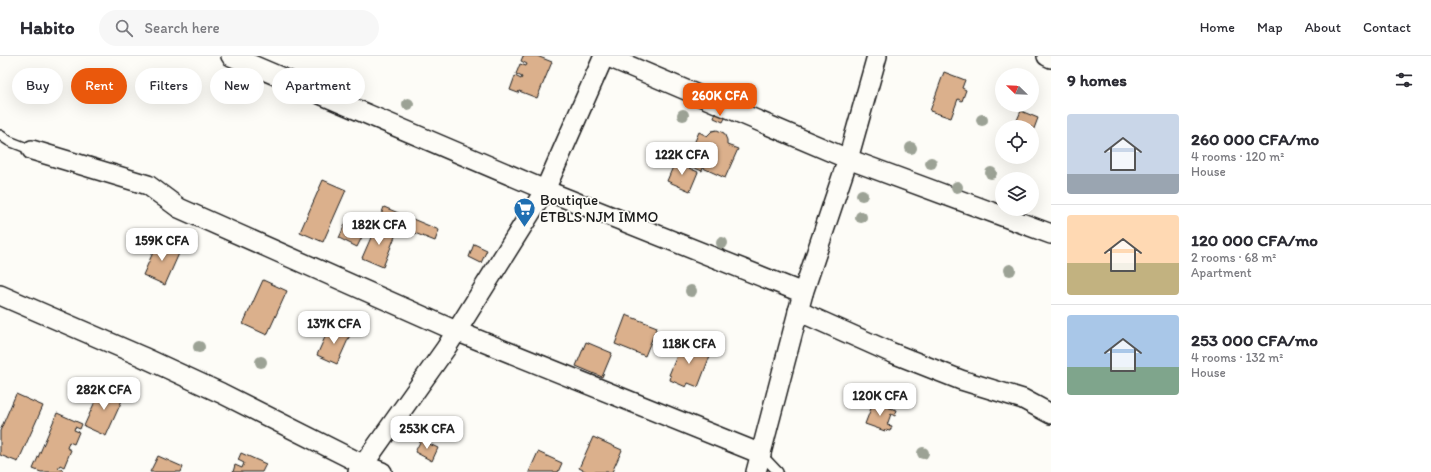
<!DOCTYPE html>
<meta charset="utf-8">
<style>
:root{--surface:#fff;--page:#f7f7f7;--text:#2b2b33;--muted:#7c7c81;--line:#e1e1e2;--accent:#ea580c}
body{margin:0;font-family:Itim,sans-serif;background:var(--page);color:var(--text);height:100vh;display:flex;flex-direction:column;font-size:15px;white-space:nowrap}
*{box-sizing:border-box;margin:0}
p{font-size:13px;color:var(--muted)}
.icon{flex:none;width:22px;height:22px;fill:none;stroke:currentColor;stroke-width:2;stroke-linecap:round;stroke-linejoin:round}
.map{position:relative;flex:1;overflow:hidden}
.sheet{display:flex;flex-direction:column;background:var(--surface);width:380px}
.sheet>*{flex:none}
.top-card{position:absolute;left:12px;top:12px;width:380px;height:36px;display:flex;gap:8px}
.needle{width:26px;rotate:293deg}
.controls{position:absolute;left:995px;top:12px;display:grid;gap:8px}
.controls a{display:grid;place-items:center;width:44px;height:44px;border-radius:50%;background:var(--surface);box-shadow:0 4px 16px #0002;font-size:20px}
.price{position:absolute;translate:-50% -34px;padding:0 9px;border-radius:8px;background:#fff;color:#222;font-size:13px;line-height:26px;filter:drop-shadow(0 1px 2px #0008)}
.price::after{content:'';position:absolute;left:50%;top:24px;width:12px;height:9px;margin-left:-6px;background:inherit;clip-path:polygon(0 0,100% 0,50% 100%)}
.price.selected{background:var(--accent);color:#fff}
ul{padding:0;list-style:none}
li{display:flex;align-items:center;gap:12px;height:100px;padding:0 16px}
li+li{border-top:1px solid var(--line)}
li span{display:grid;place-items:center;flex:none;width:112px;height:80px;border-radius:4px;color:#555}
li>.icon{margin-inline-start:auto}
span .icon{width:48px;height:48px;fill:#fffc;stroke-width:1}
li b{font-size:17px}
h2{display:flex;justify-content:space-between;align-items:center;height:48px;padding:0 16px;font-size:17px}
.tag{padding:0 14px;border-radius:18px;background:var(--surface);box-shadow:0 4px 16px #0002;font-size:14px;line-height:36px}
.tag.selected{background:var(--accent);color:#fff}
header{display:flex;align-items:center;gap:24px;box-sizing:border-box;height:56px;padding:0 20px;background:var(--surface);border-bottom:1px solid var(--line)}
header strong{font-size:19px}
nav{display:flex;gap:22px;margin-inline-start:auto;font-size:14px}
.search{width:280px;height:36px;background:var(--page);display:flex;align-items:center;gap:10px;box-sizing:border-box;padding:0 14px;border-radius:22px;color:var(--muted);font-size:15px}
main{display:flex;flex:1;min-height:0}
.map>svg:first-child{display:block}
.building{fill:#dbb08c;stroke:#1c1c1c}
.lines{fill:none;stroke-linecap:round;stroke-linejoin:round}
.lane-casing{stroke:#1c1c1c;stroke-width:12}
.street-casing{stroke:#1c1c1c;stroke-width:22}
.lane{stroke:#fdfcf7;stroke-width:9}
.street{stroke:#fdfcf7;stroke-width:19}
.tree{fill:#9ca295}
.labels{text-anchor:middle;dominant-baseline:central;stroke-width:3.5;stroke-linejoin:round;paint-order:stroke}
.poi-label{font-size:15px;fill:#1c1c1c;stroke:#fdfcf7;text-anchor:start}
</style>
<header>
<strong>Habito</strong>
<div class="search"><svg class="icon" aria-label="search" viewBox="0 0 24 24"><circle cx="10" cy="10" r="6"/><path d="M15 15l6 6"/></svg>Search here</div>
<nav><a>Home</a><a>Map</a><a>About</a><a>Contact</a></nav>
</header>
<main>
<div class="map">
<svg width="1051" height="416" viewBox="0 0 1051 416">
<rect width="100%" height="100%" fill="#fdfcf7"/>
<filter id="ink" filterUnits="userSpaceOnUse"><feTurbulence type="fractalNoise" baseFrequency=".025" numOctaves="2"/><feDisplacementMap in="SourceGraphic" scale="8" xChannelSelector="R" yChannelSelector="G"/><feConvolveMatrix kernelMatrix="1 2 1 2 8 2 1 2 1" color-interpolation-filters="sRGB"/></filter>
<g filter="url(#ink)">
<g class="building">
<polygon points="523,0 537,0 552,6 537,42 519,35 518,37 510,34 515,20 521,23 522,21 516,18 520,8 526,10 527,8 521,5"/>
<polygon points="944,16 965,24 962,32 966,34 962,45 958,43 951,62 930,55"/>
<polygon points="1021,55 1038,62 1032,78 1032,71 1014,71"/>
<polygon points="716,56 726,60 723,66 714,62"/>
<polygon points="717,74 724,77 727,84 727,89 738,93 725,122 703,112 702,115 685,108 699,76 707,80 712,75"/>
<polygon points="675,106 698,116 690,135 667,125"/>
<polygon points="323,124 346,134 323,186 300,176"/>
<polygon points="384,151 439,174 435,185 412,176 411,180 378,167"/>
<polygon points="347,164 366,173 357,191 339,182"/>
<polygon points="376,170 396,178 383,211 362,202"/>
<polygon points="159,183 181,193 165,229 143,219"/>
<polygon points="474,188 487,194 481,207 469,201"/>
<polygon points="263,224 287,235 267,279 243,268"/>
<polygon points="626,259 657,271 645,300 615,288"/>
<polygon points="330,270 350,279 337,308 317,299"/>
<polygon points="683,285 711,297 698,331 688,327 686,331 670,324 671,320 669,319"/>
<polygon points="586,286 612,297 602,321 576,310"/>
<polygon points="102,330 124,340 106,380 84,370"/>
<polygon points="16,338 43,350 18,406 0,399 0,375"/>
<polygon points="873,347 897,354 895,360 891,358 887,369 892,370 890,375 885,374 885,375 865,368"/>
<polygon points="57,357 82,368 80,373 75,371 74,374 79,376 74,388 69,386 67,392 71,394 64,411 60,409 58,412 63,414 62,416 41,416 33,413"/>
<polygon points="593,381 622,394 612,416 587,416 579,412"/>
<polygon points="421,384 438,392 432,405 415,396"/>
<polygon points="538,396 562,407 558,416 529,416"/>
<polygon points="241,397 266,408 262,416 233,416 235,409 242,412 244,407 238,404"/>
<polygon points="158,400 183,411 181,416 150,416"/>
</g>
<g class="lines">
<defs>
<g id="lane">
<polyline points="0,79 9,85 32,94"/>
<polyline points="761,398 778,416"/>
</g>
<g id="street">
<polyline points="231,0 545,134 803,237"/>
<polyline points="606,0 848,103 1051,178"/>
<polyline points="1047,0 1051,2"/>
<polyline points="32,94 148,129 179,152 456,275 761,398"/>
<polyline points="0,239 143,301 221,337 364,409 382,416"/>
<polyline points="798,255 890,296 961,324 1023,343 1051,358"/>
<polyline points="358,416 446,292 545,134 604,0"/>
<polyline points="756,416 803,237 848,103 877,0"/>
</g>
</defs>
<use href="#lane" class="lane-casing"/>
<use href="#street" class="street-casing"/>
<use href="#lane" class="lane"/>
<use href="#street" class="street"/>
</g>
<g class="tree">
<circle cx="408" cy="48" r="6"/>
<circle cx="683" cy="59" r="6"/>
<circle cx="982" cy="64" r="6"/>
<circle cx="911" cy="92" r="6"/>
<circle cx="931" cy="107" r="6"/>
<circle cx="991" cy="117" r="6"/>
<circle cx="957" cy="131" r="6"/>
<circle cx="862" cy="139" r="6"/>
<circle cx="861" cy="161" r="6"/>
<circle cx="722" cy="187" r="6"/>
<circle cx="1010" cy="214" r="6"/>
<circle cx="691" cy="235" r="6"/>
<circle cx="199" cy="291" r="6"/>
<circle cx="261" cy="306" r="6"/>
<circle cx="923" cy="397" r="6"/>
</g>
</g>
<defs>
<symbol id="supermarket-pin" viewBox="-11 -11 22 30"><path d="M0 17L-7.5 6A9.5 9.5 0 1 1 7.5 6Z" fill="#1f6fb2" stroke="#fdfcf7"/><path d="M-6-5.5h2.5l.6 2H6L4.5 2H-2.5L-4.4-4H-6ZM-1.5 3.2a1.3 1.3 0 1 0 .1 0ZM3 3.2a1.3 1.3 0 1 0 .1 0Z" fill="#fff"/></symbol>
</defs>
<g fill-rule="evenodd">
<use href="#supermarket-pin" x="512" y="140" width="25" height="34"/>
</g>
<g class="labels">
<g class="poi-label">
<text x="540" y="144">Boutique<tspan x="540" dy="17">ETBLS NJM IMMO</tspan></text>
</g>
</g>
</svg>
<div class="controls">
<a><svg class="needle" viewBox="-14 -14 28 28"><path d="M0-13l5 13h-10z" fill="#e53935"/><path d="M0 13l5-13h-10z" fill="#7c7c81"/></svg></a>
<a><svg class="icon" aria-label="locate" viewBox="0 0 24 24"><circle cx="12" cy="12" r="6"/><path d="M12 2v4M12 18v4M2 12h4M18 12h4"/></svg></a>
<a><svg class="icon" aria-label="layers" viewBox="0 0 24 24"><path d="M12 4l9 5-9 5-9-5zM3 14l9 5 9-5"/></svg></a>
</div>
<b class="price selected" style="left:720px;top:61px">260K CFA</b>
<b class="price" style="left:682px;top:120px">122K CFA</b>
<b class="price" style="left:379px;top:190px">182K CFA</b>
<b class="price" style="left:162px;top:206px">159K CFA</b>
<b class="price" style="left:334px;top:289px">137K CFA</b>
<b class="price" style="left:689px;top:309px">118K CFA</b>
<b class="price" style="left:104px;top:355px">282K CFA</b>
<b class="price" style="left:880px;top:361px">120K CFA</b>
<b class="price" style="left:427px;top:394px">253K CFA</b>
<div class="top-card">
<a class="tag">Buy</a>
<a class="tag selected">Rent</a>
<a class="tag">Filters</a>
<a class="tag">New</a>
<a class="tag">Apartment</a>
</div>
</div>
<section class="sheet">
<h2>9 homes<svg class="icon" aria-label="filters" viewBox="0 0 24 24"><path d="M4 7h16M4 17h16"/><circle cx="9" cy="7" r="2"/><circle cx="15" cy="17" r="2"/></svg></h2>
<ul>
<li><span style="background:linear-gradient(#c9d6e8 75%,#9aa5b1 0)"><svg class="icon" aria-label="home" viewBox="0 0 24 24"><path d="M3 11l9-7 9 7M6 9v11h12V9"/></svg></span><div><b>260 000 CFA/mo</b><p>4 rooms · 120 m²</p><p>House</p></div></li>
<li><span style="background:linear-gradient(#ffd9b3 60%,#c2b280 0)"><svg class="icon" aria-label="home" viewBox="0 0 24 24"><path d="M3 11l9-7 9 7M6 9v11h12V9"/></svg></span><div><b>120 000 CFA/mo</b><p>2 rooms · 68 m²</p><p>Apartment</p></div></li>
<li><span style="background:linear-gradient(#a9c7e8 65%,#7fa58c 0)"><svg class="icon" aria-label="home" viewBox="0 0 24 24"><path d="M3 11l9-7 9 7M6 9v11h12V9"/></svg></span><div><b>253 000 CFA/mo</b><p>4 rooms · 132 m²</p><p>House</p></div></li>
</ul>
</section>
</main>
